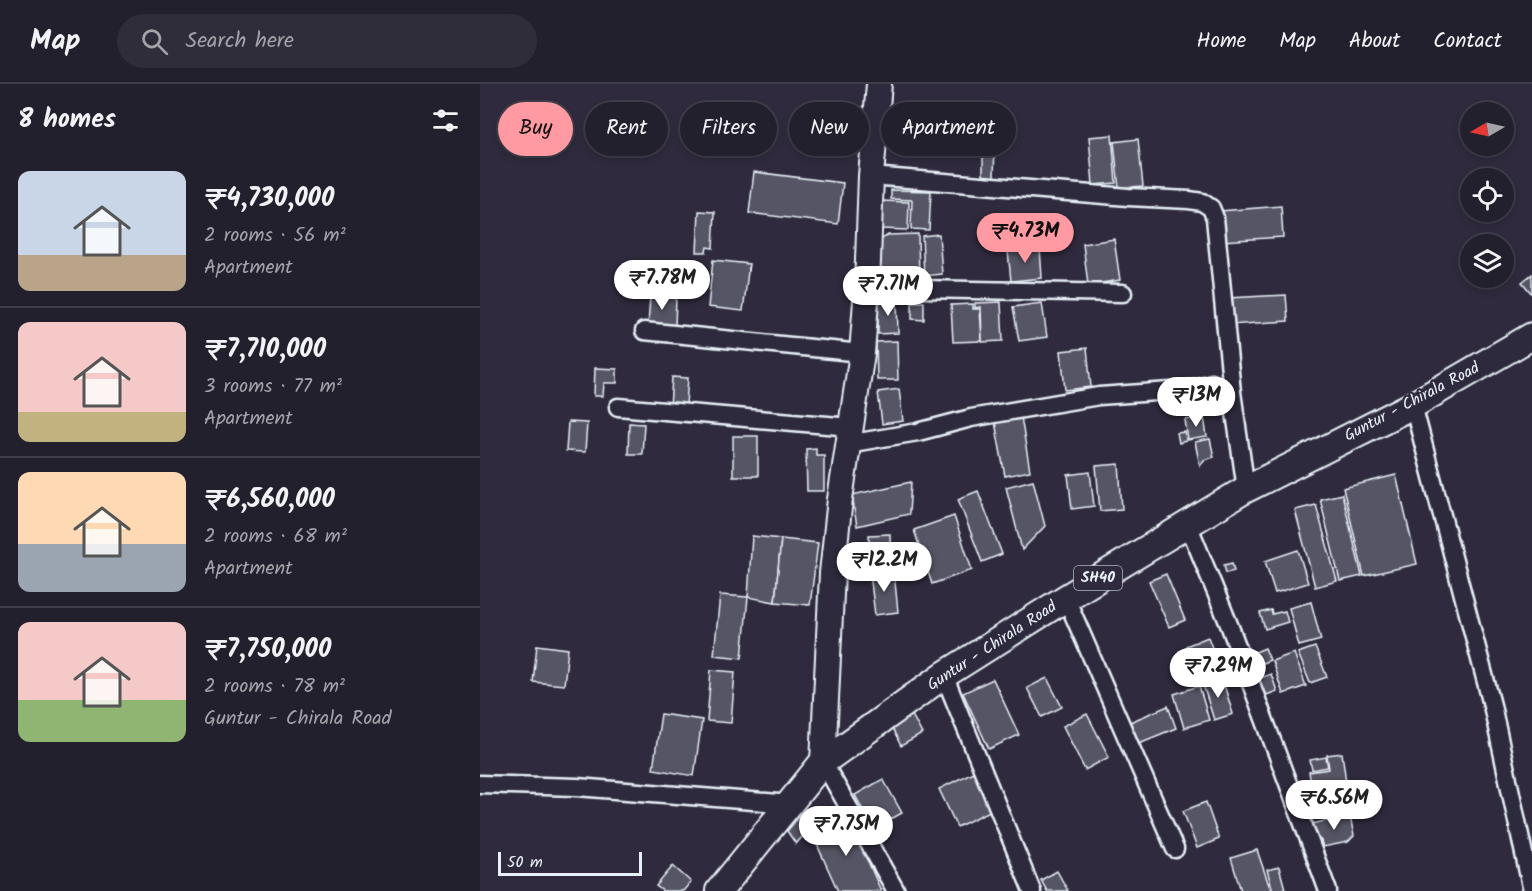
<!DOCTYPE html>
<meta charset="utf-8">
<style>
:root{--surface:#23202e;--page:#2f2d3a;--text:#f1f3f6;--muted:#a3a3aa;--line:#403e4a;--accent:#ff9aa2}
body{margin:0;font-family:Kalam,sans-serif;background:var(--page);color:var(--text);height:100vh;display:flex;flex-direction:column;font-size:22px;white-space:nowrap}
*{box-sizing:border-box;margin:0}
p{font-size:20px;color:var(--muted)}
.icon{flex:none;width:33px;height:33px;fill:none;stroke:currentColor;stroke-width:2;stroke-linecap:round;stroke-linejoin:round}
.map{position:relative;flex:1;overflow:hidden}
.panel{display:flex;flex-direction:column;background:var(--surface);width:480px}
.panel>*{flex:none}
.banner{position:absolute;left:18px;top:18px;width:570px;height:54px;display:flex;gap:12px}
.needle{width:39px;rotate:261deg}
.tools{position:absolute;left:980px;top:18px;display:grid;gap:12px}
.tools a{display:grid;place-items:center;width:54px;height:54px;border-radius:50%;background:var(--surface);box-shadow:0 3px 9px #0003,0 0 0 2px var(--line);font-size:30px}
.scale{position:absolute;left:18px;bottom:15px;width:144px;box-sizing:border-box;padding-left:6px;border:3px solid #e8f1f8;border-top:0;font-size:16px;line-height:21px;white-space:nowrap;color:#e8f1f8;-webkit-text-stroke:4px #2f2a3d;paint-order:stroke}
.price{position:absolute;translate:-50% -51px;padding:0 14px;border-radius:21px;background:#fff;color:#222;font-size:20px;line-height:39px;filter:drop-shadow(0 2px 3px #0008)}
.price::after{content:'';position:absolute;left:50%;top:36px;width:18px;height:14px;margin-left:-9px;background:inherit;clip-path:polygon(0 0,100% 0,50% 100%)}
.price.active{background:var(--accent);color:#111}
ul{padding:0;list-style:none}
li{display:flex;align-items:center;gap:18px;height:150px;padding:0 18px}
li+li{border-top:2px solid var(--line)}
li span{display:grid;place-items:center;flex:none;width:168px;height:120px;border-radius:12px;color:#555}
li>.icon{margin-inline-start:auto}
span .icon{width:72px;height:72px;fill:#fffc;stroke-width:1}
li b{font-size:26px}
h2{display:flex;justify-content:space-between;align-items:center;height:72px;padding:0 18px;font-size:26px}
.chip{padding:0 21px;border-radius:27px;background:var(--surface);box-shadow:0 3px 9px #0003,0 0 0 2px var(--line);font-size:21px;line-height:54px}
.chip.active{background:var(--accent);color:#111}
header{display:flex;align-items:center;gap:36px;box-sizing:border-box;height:84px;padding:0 30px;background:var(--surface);border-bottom:2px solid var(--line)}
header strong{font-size:28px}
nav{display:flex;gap:33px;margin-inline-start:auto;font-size:21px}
.search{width:420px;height:54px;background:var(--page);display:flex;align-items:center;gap:15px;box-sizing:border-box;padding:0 21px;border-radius:33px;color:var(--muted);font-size:22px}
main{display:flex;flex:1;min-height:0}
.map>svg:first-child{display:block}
.building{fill:#575565;stroke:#e8f1f8;stroke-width:1.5}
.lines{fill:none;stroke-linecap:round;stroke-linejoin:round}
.street-casing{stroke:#e8f1f8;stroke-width:21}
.secondary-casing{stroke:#e8f1f8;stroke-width:28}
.primary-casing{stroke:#e8f1f8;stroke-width:30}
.street{stroke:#2f2a3d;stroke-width:16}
.secondary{stroke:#2f2a3d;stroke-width:24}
.primary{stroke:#2f2a3d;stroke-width:26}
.labels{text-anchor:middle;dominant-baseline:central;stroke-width:4.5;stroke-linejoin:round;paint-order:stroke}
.shield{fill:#2f2a3d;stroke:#b0b5c0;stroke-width:1.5}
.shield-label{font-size:15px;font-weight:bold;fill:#e8f1f8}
.street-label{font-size:16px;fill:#e8f1f8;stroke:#2f2a3d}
</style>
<header>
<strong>Map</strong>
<div class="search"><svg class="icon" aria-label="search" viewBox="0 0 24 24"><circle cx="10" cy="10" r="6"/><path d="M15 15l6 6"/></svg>Search here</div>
<nav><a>Home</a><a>Map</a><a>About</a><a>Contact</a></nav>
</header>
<main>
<section class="panel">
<h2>8 homes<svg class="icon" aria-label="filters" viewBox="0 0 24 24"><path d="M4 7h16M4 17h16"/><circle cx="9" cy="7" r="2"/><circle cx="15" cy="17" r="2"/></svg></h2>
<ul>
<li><span style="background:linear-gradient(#c9d6e8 70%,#b9a48a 0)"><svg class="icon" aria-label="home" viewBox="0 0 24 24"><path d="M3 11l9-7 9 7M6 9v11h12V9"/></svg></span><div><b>₹4,730,000</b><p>2 rooms · 56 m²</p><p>Apartment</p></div></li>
<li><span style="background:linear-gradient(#f6c9c9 75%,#c2b280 0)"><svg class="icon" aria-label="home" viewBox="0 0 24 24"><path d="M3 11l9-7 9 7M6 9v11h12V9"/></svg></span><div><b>₹7,710,000</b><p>3 rooms · 77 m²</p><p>Apartment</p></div></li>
<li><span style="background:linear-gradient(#ffd9b3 60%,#9aa5b1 0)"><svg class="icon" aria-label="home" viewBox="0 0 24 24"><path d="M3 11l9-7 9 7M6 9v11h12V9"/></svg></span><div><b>₹6,560,000</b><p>2 rooms · 68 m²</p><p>Apartment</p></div></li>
<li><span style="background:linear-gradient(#f6c9c9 65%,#8fb573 0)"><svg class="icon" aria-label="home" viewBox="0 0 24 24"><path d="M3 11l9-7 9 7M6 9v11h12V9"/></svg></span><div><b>₹7,750,000</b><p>2 rooms · 78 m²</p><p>Guntur - Chirala Road</p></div></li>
</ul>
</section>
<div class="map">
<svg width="1052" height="807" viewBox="0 0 1052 807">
<rect width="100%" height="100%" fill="#2f2a3d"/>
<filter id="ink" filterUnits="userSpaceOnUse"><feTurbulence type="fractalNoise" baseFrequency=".0167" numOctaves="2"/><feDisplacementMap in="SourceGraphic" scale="12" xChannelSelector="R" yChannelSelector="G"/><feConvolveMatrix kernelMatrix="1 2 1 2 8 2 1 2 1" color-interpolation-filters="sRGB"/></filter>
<g filter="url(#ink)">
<g class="building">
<polygon points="632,51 636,99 613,101 609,53"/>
<polygon points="658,55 663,102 639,104 634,58"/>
<polygon points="503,57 515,58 514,93 503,93"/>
<polygon points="274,88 363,99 358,140 269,129"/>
<polygon points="411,106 451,107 449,146 431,145 432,116 411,115"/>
<polygon points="401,117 429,118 428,146 401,145"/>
<polygon points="801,122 803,153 742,157 740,127"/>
<polygon points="219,127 235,128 233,164 227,163 226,168 217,168"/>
<polygon points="438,150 439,195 397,196 396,155 402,155 408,151"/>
<polygon points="459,150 462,190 444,192 442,152"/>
<polygon points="634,155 640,196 608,201 603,160"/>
<polygon points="560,164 562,194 531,197 528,167"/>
<polygon points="233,176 269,180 263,227 228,223"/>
<polygon points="1052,190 1052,210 1042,198"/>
<polygon points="806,211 808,237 749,241 748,214"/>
<polygon points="170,212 196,213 195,243 168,241"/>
<polygon points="417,215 418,249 398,250 398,216"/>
<polygon points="432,218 444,218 444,236 432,235"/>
<polygon points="521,218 523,257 502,258 501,223 495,224 495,219"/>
<polygon points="562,219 567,253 539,257 533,223"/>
<polygon points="493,220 493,225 500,225 502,257 473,258 471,221"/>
<polygon points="417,257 418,296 397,296 396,258"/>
<polygon points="607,264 611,303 585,306 581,267"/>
<polygon points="115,284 137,285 137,299 124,299 123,312 114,312"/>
<polygon points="192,293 208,294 206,320 190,324"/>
<polygon points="419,305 423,337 402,340 398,308"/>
<polygon points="541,333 550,387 525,392 515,338"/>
<polygon points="724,333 727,353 708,356 705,336"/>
<polygon points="88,338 107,339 105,368 86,367"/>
<polygon points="149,339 164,340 162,370 148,370"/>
<polygon points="705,348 706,357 699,359 697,349"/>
<rect x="253" y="352" width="25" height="40"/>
<polygon points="730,355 734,373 724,376 720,382 715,358"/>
<polygon points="336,364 336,371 344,371 344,407 327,407 326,365"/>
<polygon points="639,380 642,425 620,427 616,382"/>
<polygon points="610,388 614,422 592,425 588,391"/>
<polygon points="916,391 937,480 884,492 863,404"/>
<polygon points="553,396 565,442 542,466 526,403"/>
<polygon points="431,398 429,430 377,442 372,411"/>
<polygon points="498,407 522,470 502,478 478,415"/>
<polygon points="862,410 882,492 860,497 840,415"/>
<polygon points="836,421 857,497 835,503 815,426"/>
<polygon points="474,432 492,486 452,500 434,446"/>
<polygon points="410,450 411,486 390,487 389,451"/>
<polygon points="272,452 301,455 295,518 268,513"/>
<polygon points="301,455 338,459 330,521 295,518"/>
<polygon points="818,466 828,499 795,509 785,477"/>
<polygon points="752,479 754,487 746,489 744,481"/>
<polygon points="414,488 418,528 395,531 390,490"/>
<polygon points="686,490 705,536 689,543 669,497"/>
<polygon points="240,511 268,513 262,574 234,571"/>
<polygon points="831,518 841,556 819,562 809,524"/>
<polygon points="791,526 792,530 805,527 808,538 785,545 780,529"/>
<polygon points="728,553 740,585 718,594 706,562"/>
<polygon points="57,561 88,565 84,601 53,598"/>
<polygon points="835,563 847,593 830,599 818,569"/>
<polygon points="785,564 790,576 777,581 773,569"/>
<polygon points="814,569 826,602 803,610 792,577"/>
<polygon points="231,586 255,588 251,639 227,637"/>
<polygon points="791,590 797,607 784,612 777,595"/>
<polygon points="567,594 582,623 562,633 547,604"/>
<polygon points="742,594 753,630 734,636 723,601"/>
<polygon points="513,595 539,651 509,665 483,609"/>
<polygon points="719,602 729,636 704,644 694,610"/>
<polygon points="688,622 696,644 659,659 650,638"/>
<polygon points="430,627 442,650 421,662 409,638"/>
<polygon points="181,630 222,636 214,692 173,685"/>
<polygon points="607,630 629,673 605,686 583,642"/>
<polygon points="862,669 869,719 835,724 829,688 849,685 847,671"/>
<polygon points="846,673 848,683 832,686 830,676"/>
<polygon points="493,688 512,726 477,743 459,705"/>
<polygon points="403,695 422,729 393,745 375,711"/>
<polygon points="726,718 739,755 717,764 703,727"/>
<polygon points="366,727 401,807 358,807 334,754"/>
<polygon points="322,729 334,739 316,760 307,747"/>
<polygon points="870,732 874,752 868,758 843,763 841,756 835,757 831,740"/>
<polygon points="777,766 791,807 761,807 751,774"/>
<polygon points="193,782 211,798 203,807 183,807 176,802"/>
<polygon points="799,783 805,805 793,807 787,786"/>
<polygon points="577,787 588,807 567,807 561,796"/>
</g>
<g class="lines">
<defs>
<g id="street">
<polyline points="391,92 648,113 709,116 722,118 731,124 735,134 752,308 766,405"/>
<polyline points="387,204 643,209"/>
<polyline points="164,247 382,269"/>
<polyline points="933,321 1012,621 1052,807"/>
<polyline points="138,323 371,343"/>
<polyline points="367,360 438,348 491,334 619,312 705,306 732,299"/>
<polyline points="708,440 750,543 848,807"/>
<polyline points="586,514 695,765"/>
<polyline points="464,591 552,807"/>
<polyline points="343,678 416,807"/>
<polyline points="0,700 97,703 311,720"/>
</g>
<polyline id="secondary" points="343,678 352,489 360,415 382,269 387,204 391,92 399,0"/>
<polyline id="primary" points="239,807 343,678 464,591 586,514 766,405 933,321 1052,252"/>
</defs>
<use href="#street" class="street-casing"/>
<use href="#secondary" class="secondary-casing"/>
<use href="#primary" class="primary-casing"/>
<use href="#street" class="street"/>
<use href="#secondary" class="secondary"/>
<use href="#primary" class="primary"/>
</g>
</g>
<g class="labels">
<rect class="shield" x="594" y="482" width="48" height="24" rx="4.5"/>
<g class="shield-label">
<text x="618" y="494">SH40</text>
</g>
<g class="street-label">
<text transform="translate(932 318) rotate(-28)">Guntur - Chirala Road</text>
<text transform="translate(512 562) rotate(-33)">Guntur - Chirala Road</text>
</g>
</g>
</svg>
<div class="tools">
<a><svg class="needle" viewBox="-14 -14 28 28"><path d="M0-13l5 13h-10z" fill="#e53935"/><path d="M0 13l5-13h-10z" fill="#a3a3aa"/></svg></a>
<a><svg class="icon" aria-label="locate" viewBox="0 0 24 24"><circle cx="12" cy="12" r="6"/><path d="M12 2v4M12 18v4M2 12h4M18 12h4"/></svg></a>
<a><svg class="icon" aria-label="layers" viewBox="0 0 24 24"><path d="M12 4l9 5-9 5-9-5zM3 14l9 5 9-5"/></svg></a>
</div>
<div class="scale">50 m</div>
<b class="price active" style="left:545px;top:180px">₹4.73M</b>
<b class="price" style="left:182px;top:227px">₹7.78M</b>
<b class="price" style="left:408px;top:233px">₹7.71M</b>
<b class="price" style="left:716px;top:344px">₹13M</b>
<b class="price" style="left:404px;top:509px">₹12.2M</b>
<b class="price" style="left:738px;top:615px">₹7.29M</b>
<b class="price" style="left:854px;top:747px">₹6.56M</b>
<b class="price" style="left:366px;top:773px">₹7.75M</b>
<div class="banner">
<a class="chip active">Buy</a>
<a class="chip">Rent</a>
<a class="chip">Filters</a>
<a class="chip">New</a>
<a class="chip">Apartment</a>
</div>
</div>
</main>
